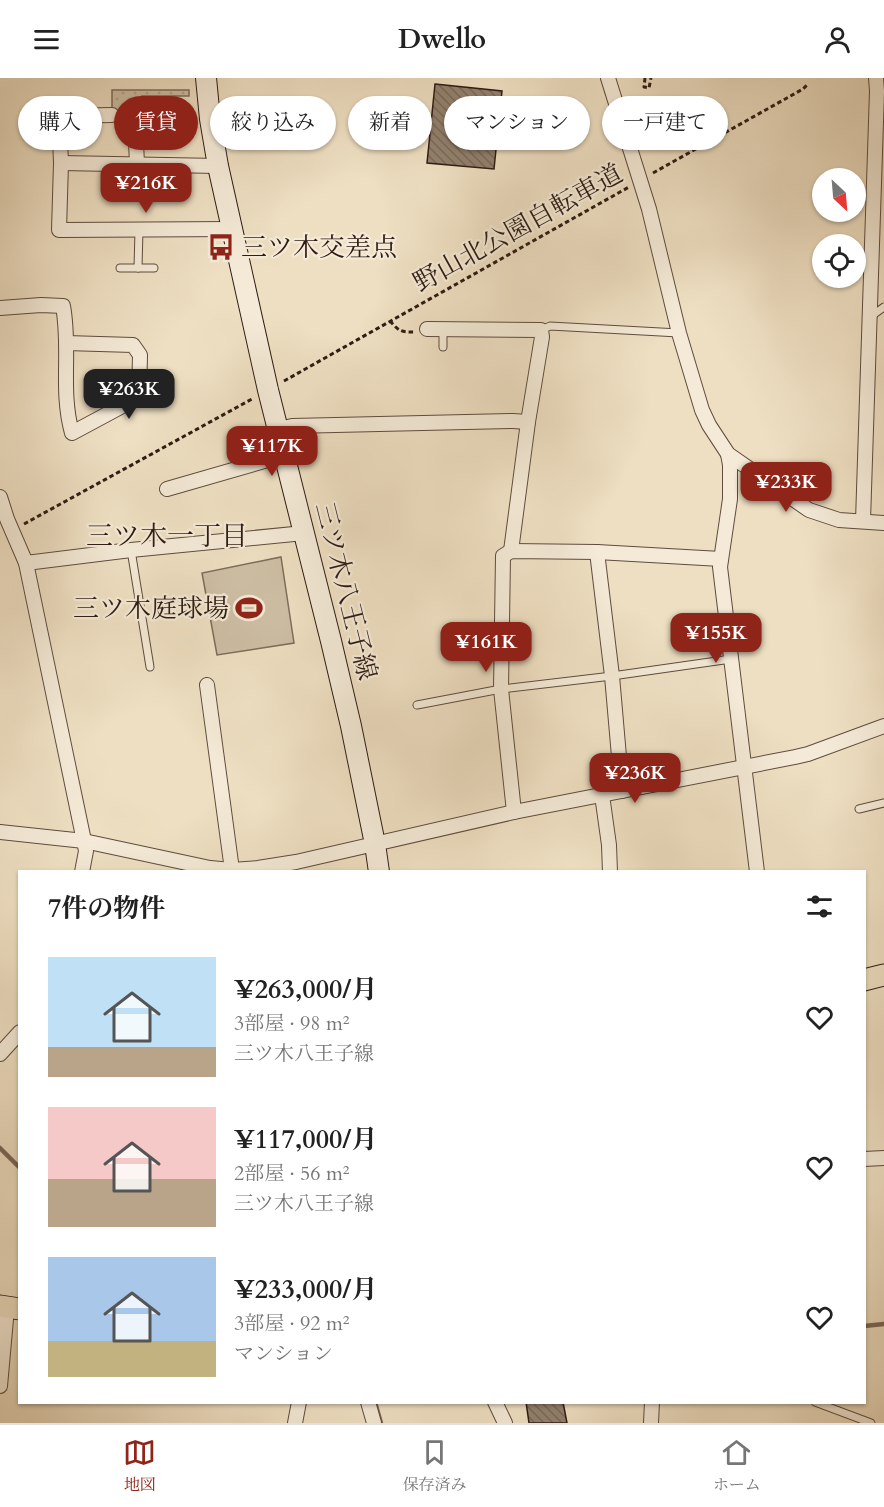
<!DOCTYPE html>
<html lang="ja">
<meta charset="utf-8">
<style>
:root{--surface:#fff;--page:#f6f6f6;--text:#222;--muted:#767676;--line:#e0e0e0;--accent:#8f2418}
body{margin:0;font-family:Cardo,"Noto Serif JP",serif;background:var(--page);color:var(--text);height:100vh;display:flex;flex-direction:column;font-size:22px;white-space:nowrap}
*{box-sizing:border-box;margin:0}
p{font-size:20px;color:var(--muted)}
.icon{flex:none;width:33px;height:33px;fill:none;stroke:currentColor;stroke-width:2;stroke-linecap:round;stroke-linejoin:round}
.map{position:relative;flex:1;overflow:hidden}
.details{position:absolute;left:18px;top:792px;width:848px;height:534px;display:flex;flex-direction:column;background:var(--surface);border-radius:0px;box-shadow:0 2px 4px #0004}
.details>*{flex:none}
.top-card{position:absolute;left:18px;top:18px;width:849px;height:54px;display:flex;gap:12px}
.needle{width:39px;rotate:154deg}
.controls{position:absolute;left:812px;top:90px;display:grid;gap:12px}
.controls a{display:grid;place-items:center;width:54px;height:54px;border-radius:50%;background:var(--surface);box-shadow:0 2px 4px #0004;font-size:30px}
.price{position:absolute;translate:-50% -51px;padding:0 14px;border-radius:12px;background:var(--accent);color:#fff;font-size:20px;line-height:39px;filter:drop-shadow(0 2px 3px #0008)}
.price::after{content:'';position:absolute;left:50%;top:36px;width:18px;height:14px;margin-left:-9px;background:inherit;clip-path:polygon(0 0,100% 0,50% 100%)}
.price.active{background:#222;color:#fff}
ul{padding:0;list-style:none}
li{display:flex;align-items:center;gap:18px;height:150px;padding:0 30px}
li span{display:grid;place-items:center;flex:none;width:168px;height:120px;border-radius:0px;color:#555}
li>.icon{margin-inline-start:auto}
span .icon{width:72px;height:72px;fill:#fffc;stroke-width:1}
li b{font-size:26px}
h2{display:flex;justify-content:space-between;align-items:center;height:72px;padding:0 30px;font-size:26px}
.tag{padding:0 21px;border-radius:27px;background:var(--surface);box-shadow:0 2px 4px #0004;font-size:21px;line-height:54px}
.tag.active{background:var(--accent);color:#fff}
header{display:flex;justify-content:space-between;align-items:center;height:78px;padding:0 30px;background:var(--surface);font-size:27px;font-weight:700}
.tabs{display:flex;justify-content:space-around;align-items:center;height:84px;border-top:2px solid var(--line);background:var(--surface);font-size:16px;color:var(--muted)}
.tabs a{display:grid;justify-items:center;gap:3px}
.tabs .active{color:var(--accent)}
.map>svg:first-child{display:block}
.park{fill:url(#park-dots);stroke:#7e6c5c;stroke-width:1.5}
.pitch{fill:#cdbea4;stroke:#7e6c5c;stroke-width:1.5}
.lines{fill:none;stroke-linecap:round;stroke-linejoin:round}
.stream{stroke:#7a6858;stroke-width:4.5}
.building{fill:url(#building-back-hatch);stroke:#2e1b13;stroke-width:1.5}
.lane-casing{stroke:#5e4c3f;stroke-width:9}
.street-casing{stroke:#5e4c3f;stroke-width:16}
.secondary-casing{stroke:#2e1b13;stroke-width:22}
.primary-casing{stroke:#2e1b13;stroke-width:23}
.path{stroke:#2e1b13;stroke-width:3;stroke-dasharray:4.5 3;stroke-linecap:butt}
.lane{stroke:#f4ead7;stroke-width:7}
.street{stroke:#f4ead7;stroke-width:14}
.secondary{stroke:#f4ead7;stroke-width:20}
.primary{stroke:#eedfc2;stroke-width:21}
.labels{text-anchor:middle;dominant-baseline:central;stroke-width:4.5;stroke-linejoin:round;paint-order:stroke}
.street-label{font-size:26px;fill:#2e1b13;stroke:#f4ead7}
.poi-label{font-size:26px;fill:#2e1b13;stroke:#f4ead7;text-anchor:start}
.neighbourhood-label{font-size:27px;fill:#2e1b13;stroke:#f4ead7}
</style>
<header><svg class="icon" aria-label="menu" viewBox="0 0 24 24"><path d="M4 6h16M4 12h16M4 18h16"/></svg>Dwello<svg class="icon" aria-label="person" viewBox="0 0 24 24"><circle cx="12" cy="8" r="4"/><path d="M4 21q1-7 8-7t8 7"/></svg></header>
<div class="map">
<svg width="884" height="1345" viewBox="0 0 884 1345">
<defs>
<pattern id="park-dots" width="8" height="8" patternUnits="userSpaceOnUse" patternTransform="scale(1.5)"><rect width="8" height="8" fill="#cdbea4"/><path d="M2 2h.1M6 6h.1" fill="none" stroke="#b0a38c" stroke-width="1.8" stroke-linecap="round"/></pattern>
<pattern id="building-back-hatch" width="6" height="6" patternUnits="userSpaceOnUse" patternTransform="scale(1.5)"><rect width="6" height="6" fill="#92816e"/><path d="M-1 5l2 2M0 0l6 6M5-1l2 2" fill="none" stroke="#786959"/></pattern>
</defs>
<rect width="100%" height="100%" fill="#eedfc2"/>
<filter id="stains"><feTurbulence type="fractalNoise" baseFrequency=".00333" numOctaves="4"/><feColorMatrix values="0 0 0 0 .2 0 0 0 0 .09 0 0 0 0 .02 0 0 0 .5 -.17"/></filter>
<radialGradient id="worn" r=".72"><stop offset=".6" stop-color="#630" stop-opacity="0"/><stop offset="1" stop-color="#630" stop-opacity=".3"/></radialGradient>
<polygon class="park" points="112,12 189,12 189,18 142,18 141,42 112,42"/>
<polygon class="pitch" points="281,479 294,565 217,577 202,495"/>
<g class="lines">
<g class="stream">
<polyline points="0,1070 20,1090"/>
<polyline points="864,1248 884,1246"/>
<polyline points="375,1324 381,1345"/>
</g>
</g>
<g class="building">
<polygon points="435,6 502,13 494,91 427,85"/>
<polygon points="526,1324 563,1324 567,1345 529,1345"/>
</g>
<g class="lines">
<defs>
<g id="lane">
<polyline points="120,190 154,190"/>
<polyline points="138,190 139,152"/>
<polyline points="870,239 884,229"/>
<polyline points="541,252 550,248 679,255"/>
<polyline points="443,269 443,251"/>
<polyline points="131,472 150,589"/>
<polyline points="417,627 501,611 612,598 731,581"/>
<polyline points="859,731 884,725"/>
<polyline points="815,1324 871,1345"/>
</g>
<g id="street">
<polyline points="608,0 649,131 679,255 702,332 709,347 728,376 809,432 839,442 884,445"/>
<polyline points="112,37 59,38 61,85 59,152 233,151"/>
<polyline points="135,42 137,86"/>
<polyline points="61,85 218,88"/>
<path d="M0,230L41,227L63,228C71,271 60,312 72,355L139,319L140,277L133,267L66,265"/>
<polyline points="427,251 541,252 542,259 528,344 511,473"/>
<polyline points="278,351 292,348 513,343 528,344"/>
<polyline points="728,376 730,387 730,421 720,489 757,794"/>
<polyline points="167,411 285,377"/>
<polyline points="0,419 7,441 26,485 84,763 86,773 82,794"/>
<polyline points="863,443 877,13 876,0"/>
<polyline points="597,474 612,598 622,713"/>
<polyline points="26,485 131,472 304,455"/>
<polyline points="207,607 232,792"/>
<polyline points="602,717 609,767 610,794"/>
<polyline points="514,734 501,611 503,478 511,473 597,474 721,481"/>
<polyline points="0,754 84,763 210,790 232,792 258,790 296,784 514,734 795,679 808,676 884,648"/>
<polyline points="0,976 20,954"/>
<polyline points="864,1081 884,1080"/>
<polyline points="0,1308 7,1230"/>
<polyline points="368,1324 374,1345"/>
<polyline points="495,1324 505,1345"/>
<polyline points="295,1345 299,1324"/>
<polyline points="651,1345 652,1324"/>
</g>
<polyline id="secondary" points="206,0 210,41 218,88 268,312 331,563 351,648 375,766 379,794"/>
<g id="primary">
<polyline points="864,902 884,897"/>
<polyline points="0,1228 20,1231"/>
</g>
</defs>
<use href="#lane" class="lane-casing"/>
<use href="#street" class="street-casing"/>
<use href="#secondary" class="secondary-casing"/>
<use href="#primary" class="primary-casing"/>
<g class="path">
<polyline points="645,0 644,9 649,10 651,0"/>
<polyline points="653,95 803,11 807,7"/>
<path d="M390,243C399,253 400,254 414,254"/>
<polyline points="284,303 629,109"/>
<polyline points="24,446 252,321"/>
</g>
<use href="#lane" class="lane"/>
<use href="#street" class="street"/>
<use href="#secondary" class="secondary"/>
<use href="#primary" class="primary"/>
</g>
<defs>
<symbol id="bus-bare" viewBox="-9 -9 18 18"><path d="M-5-6H5V4H4V6H2V4H-2V6H-4V4H-5ZM-3.5-4V0h7V-4ZM-3.5 1.2v1.5H-2V1.2ZM2 1.2v1.5H3.5V1.2Z" fill="#8f2418" stroke="#f4ead7" stroke-width="2.5" paint-order="stroke"/></symbol>
<symbol id="stadium-bare" viewBox="-9 -9 18 18"><path d="M0-5a6.5 5 0 1 0 0 10a6.5 5 0 1 0 0-10ZM-3.5-1.8h7v3.6h-7Z" fill="#8f2418" stroke="#f4ead7" stroke-width="2.5" paint-order="stroke"/></symbol>
</defs>
<g fill-rule="evenodd">
<use href="#bus-bare" x="202" y="150" width="38" height="38"/>
<use href="#stadium-bare" x="230" y="511" width="38" height="38"/>
</g>
<g class="labels">
<g class="street-label">
<text transform="translate(518 150) rotate(-29)">野山北公園自転車道</text>
<text transform="translate(346 513) rotate(76)">三ツ木八王子線</text>
</g>
<g class="poi-label">
<text x="241" y="169">三ツ木交差点</text>
<text x="229" y="530" text-anchor="end">三ツ木庭球場</text>
</g>
<g class="neighbourhood-label">
<text x="167" y="458">三ツ木一丁目</text>
</g>
</g>
<rect width="100%" height="100%" filter="url(#stains)"/>
<rect width="100%" height="100%" fill="url(#worn)"/>
</svg>
<div class="controls">
<a><svg class="needle" viewBox="-14 -14 28 28"><path d="M0-13l5 13h-10z" fill="#e53935"/><path d="M0 13l5-13h-10z" fill="#767676"/></svg></a>
<a><svg class="icon" aria-label="locate" viewBox="0 0 24 24"><circle cx="12" cy="12" r="6"/><path d="M12 2v4M12 18v4M2 12h4M18 12h4"/></svg></a>
</div>
<b class="price" style="left:146px;top:136px">¥216K</b>
<b class="price active" style="left:129px;top:342px">¥263K</b>
<b class="price" style="left:272px;top:399px">¥117K</b>
<b class="price" style="left:786px;top:435px">¥233K</b>
<b class="price" style="left:716px;top:586px">¥155K</b>
<b class="price" style="left:486px;top:595px">¥161K</b>
<b class="price" style="left:635px;top:726px">¥236K</b>
<div class="top-card">
<a class="tag">購入</a>
<a class="tag active">賃貸</a>
<a class="tag">絞り込み</a>
<a class="tag">新着</a>
<a class="tag">マンション</a>
<a class="tag">一戸建て</a>
</div>
<section class="details">
<h2>7件の物件<svg class="icon" aria-label="filters" viewBox="0 0 24 24"><path d="M4 7h16M4 17h16"/><circle cx="9" cy="7" r="2"/><circle cx="15" cy="17" r="2"/></svg></h2>
<ul>
<li><span style="background:linear-gradient(#bfe0f5 75%,#b9a48a 0)"><svg class="icon" aria-label="home" viewBox="0 0 24 24"><path d="M3 11l9-7 9 7M6 9v11h12V9"/></svg></span><div><b>¥263,000/月</b><p>3部屋 · 98 m²</p><p>三ツ木八王子線</p></div><svg class="icon" aria-label="heart" viewBox="0 0 24 24"><path d="M12 20l-8-8c-3-5 5-10 8-4 3-6 11-1 8 4z"/></svg></li>
<li><span style="background:linear-gradient(#f6c9c9 60%,#b9a48a 0)"><svg class="icon" aria-label="home" viewBox="0 0 24 24"><path d="M3 11l9-7 9 7M6 9v11h12V9"/></svg></span><div><b>¥117,000/月</b><p>2部屋 · 56 m²</p><p>三ツ木八王子線</p></div><svg class="icon" aria-label="heart" viewBox="0 0 24 24"><path d="M12 20l-8-8c-3-5 5-10 8-4 3-6 11-1 8 4z"/></svg></li>
<li><span style="background:linear-gradient(#a9c7e8 70%,#c2b280 0)"><svg class="icon" aria-label="home" viewBox="0 0 24 24"><path d="M3 11l9-7 9 7M6 9v11h12V9"/></svg></span><div><b>¥233,000/月</b><p>3部屋 · 92 m²</p><p>マンション</p></div><svg class="icon" aria-label="heart" viewBox="0 0 24 24"><path d="M12 20l-8-8c-3-5 5-10 8-4 3-6 11-1 8 4z"/></svg></li>
</ul>
</section>
</div>
<nav class="tabs">
<a class="active"><svg class="icon" aria-label="map" viewBox="0 0 24 24"><path d="M3 6l6-2 6 2 6-2v14l-6 2-6-2-6 2zM9 4v14M15 6v14"/></svg>地図</a>
<a><svg class="icon" aria-label="saved" viewBox="0 0 24 24"><path d="M7 4h10v16l-5-4-5 4z"/></svg>保存済み</a>
<a><svg class="icon" aria-label="home" viewBox="0 0 24 24"><path d="M3 11l9-7 9 7M6 9v11h12V9"/></svg>ホーム</a>
</nav>
